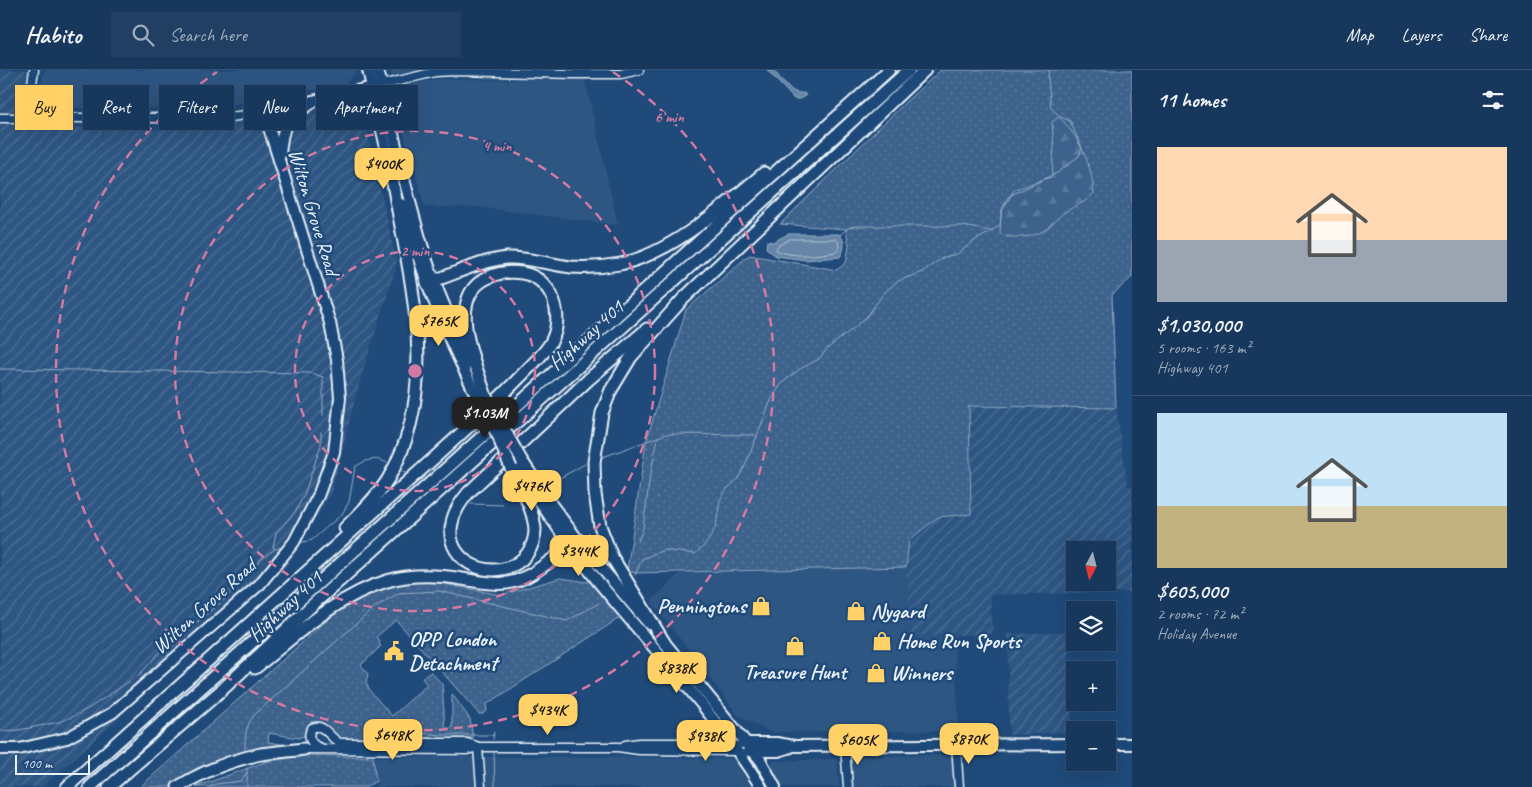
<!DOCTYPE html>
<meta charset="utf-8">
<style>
:root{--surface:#17385c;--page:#203f62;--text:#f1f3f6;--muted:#9eacbb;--line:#365272;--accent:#ffd166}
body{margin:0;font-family:Caveat,sans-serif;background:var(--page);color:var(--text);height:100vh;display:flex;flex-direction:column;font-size:19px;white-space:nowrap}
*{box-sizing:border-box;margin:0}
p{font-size:16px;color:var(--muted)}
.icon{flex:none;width:28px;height:28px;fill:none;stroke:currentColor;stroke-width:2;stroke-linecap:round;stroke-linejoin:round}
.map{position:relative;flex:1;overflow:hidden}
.panel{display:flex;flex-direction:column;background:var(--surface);width:400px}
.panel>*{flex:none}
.top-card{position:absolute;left:15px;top:15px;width:475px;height:45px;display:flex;gap:10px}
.needle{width:32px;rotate:187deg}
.buttons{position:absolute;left:1066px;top:471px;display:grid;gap:10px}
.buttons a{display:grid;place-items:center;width:50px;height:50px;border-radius:0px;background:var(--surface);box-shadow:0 5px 20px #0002,0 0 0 1px var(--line);font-size:25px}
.scale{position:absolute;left:15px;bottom:12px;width:75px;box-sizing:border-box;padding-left:5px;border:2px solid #e8f1f8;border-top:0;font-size:14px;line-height:18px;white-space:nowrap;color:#e8f1f8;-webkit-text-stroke:4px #1f4a7a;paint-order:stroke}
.price{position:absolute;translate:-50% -42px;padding:0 11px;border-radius:10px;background:var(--accent);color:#111;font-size:16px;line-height:32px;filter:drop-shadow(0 1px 2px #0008)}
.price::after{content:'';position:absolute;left:50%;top:30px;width:15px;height:11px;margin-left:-8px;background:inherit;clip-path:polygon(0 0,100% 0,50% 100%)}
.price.active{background:#222;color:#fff}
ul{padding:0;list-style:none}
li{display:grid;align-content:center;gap:10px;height:265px;padding:0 25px}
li+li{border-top:1px solid var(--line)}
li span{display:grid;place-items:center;height:155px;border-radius:0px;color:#555}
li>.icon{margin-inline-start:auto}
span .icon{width:90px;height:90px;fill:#fffc;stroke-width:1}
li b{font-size:21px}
h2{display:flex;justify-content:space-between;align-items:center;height:60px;padding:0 25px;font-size:21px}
.chip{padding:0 18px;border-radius:0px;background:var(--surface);box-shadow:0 5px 20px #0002,0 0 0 1px var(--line);font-size:18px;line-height:45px}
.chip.active{background:var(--accent);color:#111}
header{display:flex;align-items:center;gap:30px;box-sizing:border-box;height:70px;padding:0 25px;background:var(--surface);border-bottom:1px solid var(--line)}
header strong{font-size:24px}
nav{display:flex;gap:28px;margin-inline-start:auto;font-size:18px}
.search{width:350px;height:45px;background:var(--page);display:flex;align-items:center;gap:12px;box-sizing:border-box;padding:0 18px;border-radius:0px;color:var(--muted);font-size:19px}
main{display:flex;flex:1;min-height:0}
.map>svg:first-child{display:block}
.built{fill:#2e5683}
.industrial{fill:url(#industrial-furrows);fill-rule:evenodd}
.grass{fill:url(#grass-dots);stroke:#92aac2}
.forest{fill:url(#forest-firs);stroke:#92aac2}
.water{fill:#6685a7;stroke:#9ab0c7}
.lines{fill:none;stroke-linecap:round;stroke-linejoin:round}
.shore{stroke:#b4c6d8;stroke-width:1}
.stream{stroke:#9ab0c7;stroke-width:1}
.minor-casing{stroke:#e8f1f8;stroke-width:11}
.major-casing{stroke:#e8f1f8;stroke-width:14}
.highway-casing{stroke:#e8f1f8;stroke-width:15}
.minor{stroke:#1f4a7a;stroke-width:8}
.major{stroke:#1f4a7a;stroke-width:10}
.highway{stroke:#1f4a7a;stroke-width:11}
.major-bridge-casing{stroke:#e8f1f8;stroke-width:14;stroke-linecap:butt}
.highway-bridge-casing{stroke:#e8f1f8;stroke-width:15;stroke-linecap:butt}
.major-bridge{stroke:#1f4a7a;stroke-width:10}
.highway-bridge{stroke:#1f4a7a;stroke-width:11}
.ring{fill:none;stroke:#d37aa2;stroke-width:2.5;stroke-dasharray:9 6}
.labels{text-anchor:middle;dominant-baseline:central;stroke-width:5;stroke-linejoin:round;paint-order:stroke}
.street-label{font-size:21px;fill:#e8f1f8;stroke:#1f4a7a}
.poi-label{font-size:21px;font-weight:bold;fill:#e8f1f8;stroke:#1f4a7a;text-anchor:start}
.centre{fill:#d37aa2;stroke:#1f4a7a;stroke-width:2.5}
.ring-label{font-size:15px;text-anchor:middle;font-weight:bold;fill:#d37aa2;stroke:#1f4a7a;stroke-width:5;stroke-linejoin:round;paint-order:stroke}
</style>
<header>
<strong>Habito</strong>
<div class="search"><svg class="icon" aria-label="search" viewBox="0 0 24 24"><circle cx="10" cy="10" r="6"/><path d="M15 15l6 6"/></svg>Search here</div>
<nav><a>Map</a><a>Layers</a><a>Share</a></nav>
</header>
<main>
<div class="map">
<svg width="1132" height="717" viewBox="0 0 1132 717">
<defs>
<pattern id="industrial-furrows" width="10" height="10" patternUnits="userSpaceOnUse" patternTransform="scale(1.25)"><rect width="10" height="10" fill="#2e5683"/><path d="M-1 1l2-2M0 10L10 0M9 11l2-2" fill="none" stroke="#4c6f95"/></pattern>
<pattern id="grass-dots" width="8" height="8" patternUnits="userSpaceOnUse" patternTransform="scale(1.25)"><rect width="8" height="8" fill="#3c628c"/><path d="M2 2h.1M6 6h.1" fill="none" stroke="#58799d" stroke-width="1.8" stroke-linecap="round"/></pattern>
<pattern id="forest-firs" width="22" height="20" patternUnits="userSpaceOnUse" patternTransform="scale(1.25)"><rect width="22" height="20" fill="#3c628c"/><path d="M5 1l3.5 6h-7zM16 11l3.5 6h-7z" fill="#58799d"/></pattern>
</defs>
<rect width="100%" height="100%" fill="#1f4a7a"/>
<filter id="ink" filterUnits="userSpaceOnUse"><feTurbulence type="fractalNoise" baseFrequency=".02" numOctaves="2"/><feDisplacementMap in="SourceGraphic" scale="10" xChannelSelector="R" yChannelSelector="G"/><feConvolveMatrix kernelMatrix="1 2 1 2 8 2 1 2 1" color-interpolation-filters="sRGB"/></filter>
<g filter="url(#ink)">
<g class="built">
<polygon points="45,0 358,0 344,15 234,34 108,40 36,35"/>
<polygon points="391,0 456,0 394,12"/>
<polygon points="453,9 585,10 618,155 476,137 425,137 393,27 396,19 405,15 435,10"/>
<polygon points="906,497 911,567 954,566 959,661 769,662 738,645 651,531 681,502"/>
<polygon points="920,685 953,686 955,717 852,717 851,687"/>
<polygon points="373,687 614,687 735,689 751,717 376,717"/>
<polygon points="837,689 839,717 780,717 771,698 773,691"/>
</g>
<g class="industrial">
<polygon points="0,0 29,0 22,35 23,55 153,60 280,48 361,32 397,194 360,311 331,423 284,500 42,717 0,717"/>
<path d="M969,336L1116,338L1128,416H1132V533L1131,522L990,525L993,564L911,567L906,497L909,470L938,447L971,444ZM1075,480H1108V512H1075Z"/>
<polygon points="1068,562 1072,662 1009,665 1008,564"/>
</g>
<g class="grass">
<polygon points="941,0 1132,0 1132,207 1112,225 1116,338 969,336 971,444 938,447 909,470 906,497 636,503 627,501 646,372 686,240 749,185 837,200 846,193 849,176 846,159 780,154 910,28"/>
<polygon points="560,508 595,513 621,547 486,635 487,640 483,644 479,644 396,550 376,567 380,571 379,574 381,576 361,595 368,604 366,612 370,621 392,646 427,615 422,608 431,602 442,614 445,658 452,658 452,624 470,649 473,668 342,670 321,652 311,652 307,657 304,666 298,668 269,663 268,672 294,676 260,680 207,694 169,717 140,717 341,538 389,515 407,511 429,511 501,525"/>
<polygon points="308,685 373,687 376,711 366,717 196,717 265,692"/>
</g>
<path class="forest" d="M1059,47C1079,66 1092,95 1094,123C1083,135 1077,134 1065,142C1056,148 1050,158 1041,162C1031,168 1009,169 1000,164L1001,143L1014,120L1052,106L1054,76L1052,52Z"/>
<g class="water">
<path d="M767,0H773C782,9 790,25 804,23L806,25L800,29H794Z"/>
<path d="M789,164H839C846,171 845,179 840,187L806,190L776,186L766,178L767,171L774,172L780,168Z"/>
</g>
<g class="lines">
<path class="shore" d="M790,169H836L838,171L839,178L836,182C818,185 793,188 776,180L777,177Z"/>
<g class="stream">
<polyline points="840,165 848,158 854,156 963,156 990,161"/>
<polyline points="0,299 311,303 323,307 323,345"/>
<polyline points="603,387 666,364 756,365"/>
<polyline points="402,402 406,403"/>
<polyline points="560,408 585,394"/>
<polyline points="471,434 503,435"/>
<polyline points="638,472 643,458 650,406 658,368"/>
<path d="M299,473L312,470L342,444L349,432L355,397C366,390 375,386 387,393"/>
<polyline points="275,479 273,477 276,463 295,442 304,425 321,375 321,362"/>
<polyline points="635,505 642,489 663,480 695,484 703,477 710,468 716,456 720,430 727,419 737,410 745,396 771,330 782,313 800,299 819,289 828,278 855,257 868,245 884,223 898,211 922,202 944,187 957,184 974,171 987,164 1000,155 1002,139 1009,126 1057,103 1079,86 1082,78 1070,51 1061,47 1051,38 1048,7 1049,0"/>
<polyline points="0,661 19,660 59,652 74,646 91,637 140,604 162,580 224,530 261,489 275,479 285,476"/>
<polyline points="410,662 442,665 494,665"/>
<polyline points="493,669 494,661"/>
<path d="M245,680C245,665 245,658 254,645L375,537L399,523L439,521L567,551L599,533"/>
<polyline points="494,681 495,717"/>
<polyline points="247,698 247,717"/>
<polyline points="210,717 216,714 241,711 247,702"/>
</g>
<defs>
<g id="minor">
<polyline points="382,15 435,2 456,1 573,4 621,4 639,0"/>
<polyline points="0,48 225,48 264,42"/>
<polyline points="31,48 31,20 34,0"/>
<polyline points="956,674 959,717"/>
<polyline points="625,675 639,673 731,673"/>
<polyline points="845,675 848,717"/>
<polyline points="478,677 481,717"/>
<path d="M321,678C311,675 306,667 312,658C324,652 330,669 340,673H467L476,676"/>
<polyline points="304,679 467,680 478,677 618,677 639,680 737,681"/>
</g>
<g id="major">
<polyline points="368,0 393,108"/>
<path d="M378,0C392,59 405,119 423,178C435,218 453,256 471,294"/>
<path d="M280,85C282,54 286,50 312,33"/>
<polyline points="401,134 427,213 446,261 478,330"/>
<polyline points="521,389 551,434 578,470 649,554"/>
<path d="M515,394C540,433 567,473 596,509C652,578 714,641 761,717"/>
<polyline points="660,567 761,691 775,717"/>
<polyline points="742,673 777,673 794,676 1075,674"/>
<polyline points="1108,674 1132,674"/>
<polyline points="0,679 19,679 67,668 112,643 260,514 294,472 318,426 334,382 340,328 337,290 330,253 264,42 382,15"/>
<polyline points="748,681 778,681 791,677"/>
</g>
<g id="highway">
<path d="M427,213C453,205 479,191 507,188C528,187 550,195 571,197C587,198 604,197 620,194C671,184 725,135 764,103"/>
<path d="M511,398C520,417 533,437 535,459C535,468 532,477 527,484C501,517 442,495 452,453C454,441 461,432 468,423L589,309L647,259"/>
<path d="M345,458C360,443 377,427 388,409C444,314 407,202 391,101"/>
<polyline points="664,572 612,487 600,456 595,424 594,392 602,343 611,320 631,287 683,229 925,0"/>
<path d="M255,598C295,566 336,526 387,511C411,504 438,505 462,509C477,511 492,515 507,513C531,510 558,484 578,470"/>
<path d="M67,717C183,613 298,509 414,406C451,373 487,341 521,306C531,295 544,285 551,272C565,246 553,208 522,203C509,201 499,202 487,208C445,228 475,292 485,324"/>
<polyline points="90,717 522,331 889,0"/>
<polyline points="109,717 224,618 308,539 909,0"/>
<path d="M178,717C202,702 232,690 261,684C275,682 290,681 304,679"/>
</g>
</defs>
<use href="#minor" class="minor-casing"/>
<use href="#major" class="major-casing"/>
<use href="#highway" class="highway-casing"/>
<use href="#minor" class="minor"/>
<use href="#major" class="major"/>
<use href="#highway" class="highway"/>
<defs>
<g id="major-bridge">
<polyline points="485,324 521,389"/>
<polyline points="478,330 504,377"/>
</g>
<polyline id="highway-bridge" points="500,371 511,398"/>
</defs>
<use href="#major-bridge" class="major-bridge-casing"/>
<use href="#highway-bridge" class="highway-bridge-casing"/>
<use href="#major-bridge" class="major-bridge"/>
<use href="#highway-bridge" class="highway-bridge"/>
</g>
</g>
<g class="ring">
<circle cx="415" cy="301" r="120"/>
<circle cx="415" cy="301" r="240"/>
<path d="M613 2A359 359 0 1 1 217 2"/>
</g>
<defs>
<symbol id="shop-bare" viewBox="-9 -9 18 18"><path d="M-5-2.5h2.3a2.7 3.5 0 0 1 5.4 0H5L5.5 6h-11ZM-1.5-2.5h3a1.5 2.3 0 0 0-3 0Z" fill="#ffd166" stroke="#1f4a7a" stroke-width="2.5" paint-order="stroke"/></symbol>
<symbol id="civic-bare" viewBox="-9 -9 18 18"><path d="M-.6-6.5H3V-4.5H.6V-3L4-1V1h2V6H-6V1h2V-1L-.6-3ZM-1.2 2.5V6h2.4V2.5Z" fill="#ffd166" stroke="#1f4a7a" stroke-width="2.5" paint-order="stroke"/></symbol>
</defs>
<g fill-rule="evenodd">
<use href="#shop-bare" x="747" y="522" width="28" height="28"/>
<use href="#shop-bare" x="842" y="527" width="28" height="28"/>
<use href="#shop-bare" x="868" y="557" width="28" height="28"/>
<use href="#shop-bare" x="781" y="562" width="28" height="28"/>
<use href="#civic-bare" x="380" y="567" width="28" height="28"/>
<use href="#shop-bare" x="862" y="589" width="28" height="28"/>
</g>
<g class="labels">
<g class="street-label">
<text transform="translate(314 142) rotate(73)">Wilton Grove Road</text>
<text transform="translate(586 265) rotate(-42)">Highway 401</text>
<text transform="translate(204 536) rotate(-42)">Wilton Grove Road</text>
<text transform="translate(285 536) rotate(-43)">Highway 401</text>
</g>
<g class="poi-label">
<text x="746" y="536" text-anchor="end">Penningtons</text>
<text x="871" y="541">Nygard</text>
<text x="409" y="569">OPP London<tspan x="409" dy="24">Detachment</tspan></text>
<text x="897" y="571">Home Run Sports</text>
<text x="795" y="602" text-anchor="middle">Treasure Hunt</text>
<text x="891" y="603">Winners</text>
</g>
</g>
<circle cx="415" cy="301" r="8" class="centre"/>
<g class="ring-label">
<text x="669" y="52">6 min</text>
<text x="497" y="81">4 min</text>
<text x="415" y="186">2 min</text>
</g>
</svg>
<div class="buttons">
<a><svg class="needle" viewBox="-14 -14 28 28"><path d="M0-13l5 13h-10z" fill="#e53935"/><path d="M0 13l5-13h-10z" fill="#9eacbb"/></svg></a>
<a><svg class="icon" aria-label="layers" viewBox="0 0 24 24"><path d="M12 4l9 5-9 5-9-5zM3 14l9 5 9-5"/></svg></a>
<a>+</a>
<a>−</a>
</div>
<div class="scale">100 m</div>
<b class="price" style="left:384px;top:120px">$400K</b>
<b class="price" style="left:439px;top:277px">$765K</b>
<b class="price active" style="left:485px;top:369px">$1.03M</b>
<b class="price" style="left:532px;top:442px">$476K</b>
<b class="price" style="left:579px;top:507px">$344K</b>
<b class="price" style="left:677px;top:624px">$838K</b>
<b class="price" style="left:548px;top:666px">$434K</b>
<b class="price" style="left:393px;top:691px">$648K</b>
<b class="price" style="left:706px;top:692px">$938K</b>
<b class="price" style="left:969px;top:695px">$870K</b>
<b class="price" style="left:858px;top:696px">$605K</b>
<div class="top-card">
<a class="chip active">Buy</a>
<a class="chip">Rent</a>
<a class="chip">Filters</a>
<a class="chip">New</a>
<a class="chip">Apartment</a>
</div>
</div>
<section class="panel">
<h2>11 homes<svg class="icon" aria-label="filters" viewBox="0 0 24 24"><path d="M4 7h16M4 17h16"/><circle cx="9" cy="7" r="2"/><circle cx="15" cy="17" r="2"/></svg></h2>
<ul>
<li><span style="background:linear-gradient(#ffd9b3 60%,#9aa5b1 0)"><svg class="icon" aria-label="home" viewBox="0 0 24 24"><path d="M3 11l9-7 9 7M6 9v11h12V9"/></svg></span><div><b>$1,030,000</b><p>5 rooms · 163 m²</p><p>Highway 401</p></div></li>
<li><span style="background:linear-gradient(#bfe0f5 60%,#c2b280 0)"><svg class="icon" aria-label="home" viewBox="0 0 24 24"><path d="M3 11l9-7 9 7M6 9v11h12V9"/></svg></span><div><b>$605,000</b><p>2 rooms · 72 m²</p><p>Holiday Avenue</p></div></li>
</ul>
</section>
</main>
